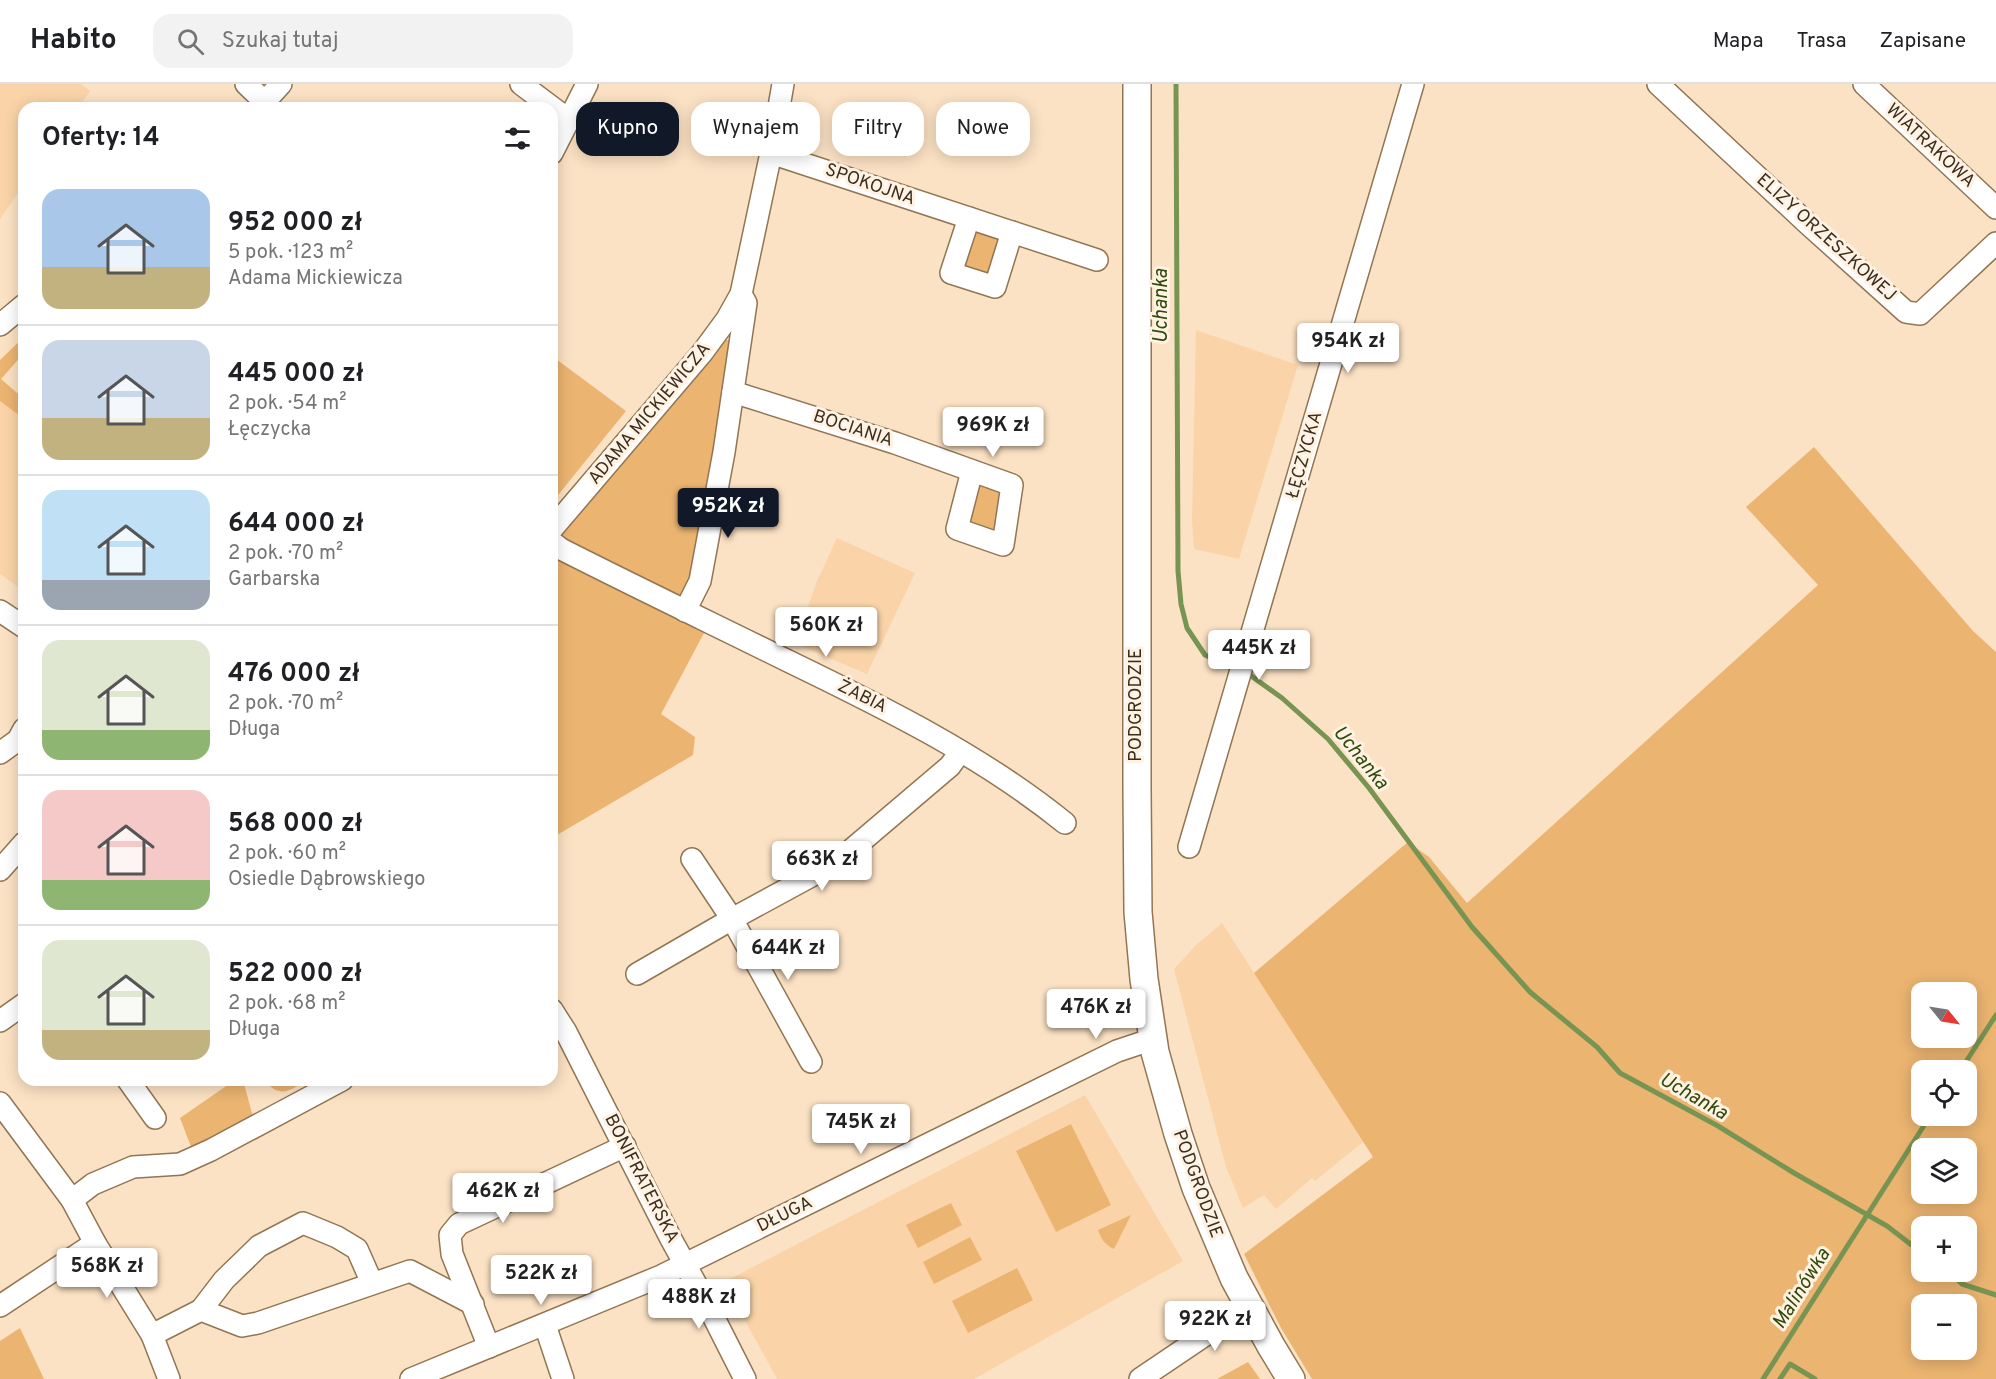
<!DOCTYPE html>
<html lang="pl">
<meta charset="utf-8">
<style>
:root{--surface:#fff;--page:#f2f2f2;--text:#202124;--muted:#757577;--line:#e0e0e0;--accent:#111827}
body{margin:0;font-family:Overpass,sans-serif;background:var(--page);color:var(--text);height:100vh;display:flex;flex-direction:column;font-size:22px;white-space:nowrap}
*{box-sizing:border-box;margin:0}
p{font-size:20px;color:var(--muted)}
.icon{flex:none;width:33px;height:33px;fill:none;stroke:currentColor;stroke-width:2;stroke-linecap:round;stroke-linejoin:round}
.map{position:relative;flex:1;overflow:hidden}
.drawer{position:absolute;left:18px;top:18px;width:540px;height:984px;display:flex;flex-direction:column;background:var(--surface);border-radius:18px;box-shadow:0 3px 15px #0003}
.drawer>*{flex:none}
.hud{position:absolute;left:576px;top:18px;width:570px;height:54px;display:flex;gap:12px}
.needle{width:39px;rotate:120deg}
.buttons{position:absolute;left:1911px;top:898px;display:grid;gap:12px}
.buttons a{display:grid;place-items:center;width:66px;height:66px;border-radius:12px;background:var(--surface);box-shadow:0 3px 15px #0003;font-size:30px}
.price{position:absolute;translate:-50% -51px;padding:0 14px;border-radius:6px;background:#fff;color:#222;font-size:20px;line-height:39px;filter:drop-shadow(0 2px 3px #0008)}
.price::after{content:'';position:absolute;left:50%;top:36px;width:18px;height:14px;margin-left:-9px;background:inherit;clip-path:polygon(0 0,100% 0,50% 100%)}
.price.on{background:var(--accent);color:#fff}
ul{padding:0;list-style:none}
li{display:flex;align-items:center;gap:18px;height:150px;padding:0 24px}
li+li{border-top:2px solid var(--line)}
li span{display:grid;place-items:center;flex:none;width:168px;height:120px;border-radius:18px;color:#555}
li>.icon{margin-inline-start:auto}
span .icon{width:72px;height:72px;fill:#fffc;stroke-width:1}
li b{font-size:26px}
h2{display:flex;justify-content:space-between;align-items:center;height:72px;padding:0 24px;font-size:26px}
.chip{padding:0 21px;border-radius:18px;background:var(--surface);box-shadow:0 3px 15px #0003;font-size:21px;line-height:54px}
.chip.on{background:var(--accent);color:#fff}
header{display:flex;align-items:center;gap:36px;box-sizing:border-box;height:84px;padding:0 30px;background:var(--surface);border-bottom:2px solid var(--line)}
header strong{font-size:28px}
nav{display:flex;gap:33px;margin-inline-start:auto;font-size:21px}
.search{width:420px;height:54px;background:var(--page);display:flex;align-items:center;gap:15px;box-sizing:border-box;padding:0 21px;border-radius:18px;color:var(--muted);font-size:22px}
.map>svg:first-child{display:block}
.built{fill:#fad4a8}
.green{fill:#ebb470;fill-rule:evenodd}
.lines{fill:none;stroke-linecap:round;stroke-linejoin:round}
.stream{stroke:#789452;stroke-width:5}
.minor-casing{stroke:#927552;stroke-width:24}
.major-casing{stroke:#927552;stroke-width:30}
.minor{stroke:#fff;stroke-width:21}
.major{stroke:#fff;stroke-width:27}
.labels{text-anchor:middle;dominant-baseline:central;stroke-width:6;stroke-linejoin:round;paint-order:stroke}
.street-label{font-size:18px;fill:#3a2e1f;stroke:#fff2e3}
.water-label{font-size:20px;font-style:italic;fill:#2e4b0b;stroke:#fff2e3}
</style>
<header>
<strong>Habito</strong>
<div class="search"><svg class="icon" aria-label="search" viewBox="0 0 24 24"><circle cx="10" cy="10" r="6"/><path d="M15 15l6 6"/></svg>Szukaj tutaj</div>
<nav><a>Mapa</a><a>Trasa</a><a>Zapisane</a></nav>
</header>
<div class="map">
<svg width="1996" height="1295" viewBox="0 0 1996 1295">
<rect width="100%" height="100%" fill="#fce2c4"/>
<g class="built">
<polygon points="0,0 81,0 90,7 78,24 24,24 24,100 0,135"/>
<polygon points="1196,246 1298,281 1239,475 1194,465 1192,435"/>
<polygon points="0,317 24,335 24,507 0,490"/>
<polygon points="837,454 915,489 867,590 789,557 801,527 806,528 817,497"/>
<polygon points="1222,839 1363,1058 1315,1097 1312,1094 1276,1125 1264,1111 1243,1124 1226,1083 1174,885 1197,860"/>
<polygon points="1085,1011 1183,1177 974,1295 777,1295 724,1198"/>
</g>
<g class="green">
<polygon points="970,144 1001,150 992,192 960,187"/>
<polygon points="24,253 24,269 1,295 24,315 24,335 0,317 0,276"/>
<polygon points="725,256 730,256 732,261 697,489 679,517 564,455 562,448"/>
<polygon points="552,272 626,327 558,411 552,407"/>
<path d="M1814,363L1973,547L1996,568V1295H1312L1281,1244L1244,1170L1373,1073L1254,889L1408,758L1429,773L1467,819L1818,501L1746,423ZM1922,909H1966V954H1922ZM1922,987H1966V1032H1922ZM1922,1065H1966V1110H1922ZM1922,1143H1966V1188H1922ZM1922,1221H1966V1266H1922Z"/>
<polygon points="982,400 1001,406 997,444 992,448 969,440 973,407"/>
<polygon points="555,471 704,549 661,630 695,653 693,671 552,754 552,474"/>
<polygon points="235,996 243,996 253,1033 193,1068 180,1034"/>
<path d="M265,996H306C291,1007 278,1015 265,996Z"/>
<polygon points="1071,1040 1111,1121 1056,1148 1016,1067"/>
<polygon points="951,1119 962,1141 918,1164 906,1141"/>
<path d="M1131,1131L1114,1165C1105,1161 1101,1155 1098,1146Z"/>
<polygon points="970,1153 982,1176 934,1200 923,1178"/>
<polygon points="1017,1184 1033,1216 968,1249 952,1217"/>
<polygon points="20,1244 44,1295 0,1295 0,1257"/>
<polygon points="1248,1278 1260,1295 1217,1295"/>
</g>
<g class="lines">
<g class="stream">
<polyline points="1176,0 1178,487 1181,520 1187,544 1205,571 1235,584"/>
<polyline points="1247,589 1282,614 1328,655 1369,704 1472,843 1530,908 1597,963 1620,989 1718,1042 1794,1089 1887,1142 1922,1169"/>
<polyline points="1960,987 1996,931"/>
<polyline points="1949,1188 1962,1200 1996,1211"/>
<polyline points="1763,1295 1930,1032"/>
<polyline points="1780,1295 1790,1280 1815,1295"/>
</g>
<defs>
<g id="minor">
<polyline points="246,0 265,18"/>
<polyline points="521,0 569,36"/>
<polyline points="1658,0 1807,139 1906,228 1920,230 1996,159"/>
<polyline points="1864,0 1996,124"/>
<polyline points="259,24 281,0"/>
<polyline points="552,69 587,0"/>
<polyline points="771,69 1097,176"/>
<polyline points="969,134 951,189 995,203 1012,148"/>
<polyline points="0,241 24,221"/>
<polyline points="733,308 895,359 1012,401 1003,461 957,445 972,387"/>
<polyline points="552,445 702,269 727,235 741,210 771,69 783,0"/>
<path d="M552,458L561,465C636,503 711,539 786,576C883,623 981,671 1065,739"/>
<polyline points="0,527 24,543"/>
<polyline points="685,527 700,497 724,368 746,219 741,210"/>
<polyline points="0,669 18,656 24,645"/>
<polyline points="1189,763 1413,0"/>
<polyline points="692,775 732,835 811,978"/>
<polyline points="0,786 24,759"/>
<polyline points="637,890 732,835 837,778 950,682 960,668"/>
<polyline points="552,926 566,948 671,1155 707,1220 745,1295"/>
<polyline points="0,937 24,920"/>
<polyline points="128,996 155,1034"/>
<polyline points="0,1019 72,1116 95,1159 152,1251 169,1295"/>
<polyline points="72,1116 93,1100 133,1083 180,1080 211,1066 342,996"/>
<polyline points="0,1222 95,1159"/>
<polyline points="201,1226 224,1196 259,1162 303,1139 337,1153 357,1165 372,1199"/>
<polyline points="545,1241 563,1295"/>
<polyline points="152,1251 201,1226 242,1242 258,1239 410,1187 473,1220"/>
<polyline points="489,1263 452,1170 450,1151 459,1140 625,1062"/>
<polyline points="411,1295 661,1192 1117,967 1153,955"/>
<polyline points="1140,1295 1220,1241 1249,1224"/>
</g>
<polyline id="major" points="1137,0 1137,704 1138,828 1144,895 1155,968 1178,1050 1196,1104 1234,1194 1271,1262 1291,1295"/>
</defs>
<use href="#minor" class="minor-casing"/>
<use href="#major" class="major-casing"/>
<use href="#minor" class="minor"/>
<use href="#major" class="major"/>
</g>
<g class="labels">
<g class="street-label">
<text transform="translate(1930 62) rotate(43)">WIATRAKOWA</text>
<text transform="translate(870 101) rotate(19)">SPOKOJNA</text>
<text transform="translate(1826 154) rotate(42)">ELIZY ORZESZKOWEJ</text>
<text transform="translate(650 330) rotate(-50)">ADAMA MICKIEWICZA</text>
<text transform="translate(853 345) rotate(18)">BOCIANIA</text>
<text transform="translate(1305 371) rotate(-74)">ŁĘCZYCKA</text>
<text transform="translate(862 613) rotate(26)">ŻABIA</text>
<text transform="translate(1136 621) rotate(-90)">PODGRODZIE</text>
<text transform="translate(641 1095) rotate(63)">BONIFRATERSKA</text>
<text transform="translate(1197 1100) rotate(70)">PODGRODZIE</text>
<text transform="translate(785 1131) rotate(-26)">DŁUGA</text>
</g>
<g class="water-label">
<text transform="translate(1162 222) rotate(-90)">Uchanka</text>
<text transform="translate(1360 674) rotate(51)">Uchanka</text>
<text transform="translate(1693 1013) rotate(30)">Uchanka</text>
<text transform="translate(1802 1205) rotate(-58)">Malinówka</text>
</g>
</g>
</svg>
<div class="buttons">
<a><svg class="needle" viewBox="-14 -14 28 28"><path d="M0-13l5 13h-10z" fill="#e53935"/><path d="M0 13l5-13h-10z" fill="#757577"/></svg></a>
<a><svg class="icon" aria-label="locate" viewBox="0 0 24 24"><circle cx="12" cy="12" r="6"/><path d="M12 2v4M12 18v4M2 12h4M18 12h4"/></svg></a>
<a><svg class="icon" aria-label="layers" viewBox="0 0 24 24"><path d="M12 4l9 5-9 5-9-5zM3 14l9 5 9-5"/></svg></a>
<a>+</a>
<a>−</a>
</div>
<b class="price" style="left:1348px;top:290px">954K zł</b>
<b class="price" style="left:993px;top:374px">969K zł</b>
<b class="price on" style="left:728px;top:455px">952K zł</b>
<b class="price" style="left:826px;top:574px">560K zł</b>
<b class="price" style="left:1259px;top:597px">445K zł</b>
<b class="price" style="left:822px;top:808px">663K zł</b>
<b class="price" style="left:788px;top:897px">644K zł</b>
<b class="price" style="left:1096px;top:956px">476K zł</b>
<b class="price" style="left:861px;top:1071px">745K zł</b>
<b class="price" style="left:503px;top:1140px">462K zł</b>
<b class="price" style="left:107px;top:1215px">568K zł</b>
<b class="price" style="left:541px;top:1222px">522K zł</b>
<b class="price" style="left:699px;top:1246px">488K zł</b>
<b class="price" style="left:1215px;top:1268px">922K zł</b>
<div class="hud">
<a class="chip on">Kupno</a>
<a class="chip">Wynajem</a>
<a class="chip">Filtry</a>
<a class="chip">Nowe</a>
</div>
<section class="drawer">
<h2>Oferty: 14<svg class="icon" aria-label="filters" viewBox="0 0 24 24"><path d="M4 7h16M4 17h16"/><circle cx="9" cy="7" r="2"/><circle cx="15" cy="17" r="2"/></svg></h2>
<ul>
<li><span style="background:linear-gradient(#a9c7e8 65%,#c2b280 0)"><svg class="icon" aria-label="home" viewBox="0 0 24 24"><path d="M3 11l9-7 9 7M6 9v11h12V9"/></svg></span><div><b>952 000 zł</b><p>5 pok. · 123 m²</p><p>Adama Mickiewicza</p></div></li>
<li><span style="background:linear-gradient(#c9d6e8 65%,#c2b280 0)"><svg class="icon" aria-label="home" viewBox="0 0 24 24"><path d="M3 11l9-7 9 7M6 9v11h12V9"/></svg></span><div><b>445 000 zł</b><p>2 pok. · 54 m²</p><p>Łęczycka</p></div></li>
<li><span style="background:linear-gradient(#bfe0f5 75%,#9aa5b1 0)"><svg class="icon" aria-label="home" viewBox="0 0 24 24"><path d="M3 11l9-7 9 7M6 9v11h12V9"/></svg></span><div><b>644 000 zł</b><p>2 pok. · 70 m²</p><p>Garbarska</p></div></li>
<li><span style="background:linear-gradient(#dfe7d0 75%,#8fb573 0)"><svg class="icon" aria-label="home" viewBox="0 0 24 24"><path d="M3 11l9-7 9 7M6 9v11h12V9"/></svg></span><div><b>476 000 zł</b><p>2 pok. · 70 m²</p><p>Długa</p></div></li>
<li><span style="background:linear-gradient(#f6c9c9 75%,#8fb573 0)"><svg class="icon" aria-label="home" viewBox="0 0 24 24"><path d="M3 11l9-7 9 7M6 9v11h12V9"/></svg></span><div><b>568 000 zł</b><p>2 pok. · 60 m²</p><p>Osiedle Dąbrowskiego</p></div></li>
<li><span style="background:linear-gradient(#dfe7d0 75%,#c2b280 0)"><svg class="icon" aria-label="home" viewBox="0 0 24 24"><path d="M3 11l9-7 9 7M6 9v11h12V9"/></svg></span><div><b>522 000 zł</b><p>2 pok. · 68 m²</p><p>Długa</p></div></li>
</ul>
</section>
</div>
